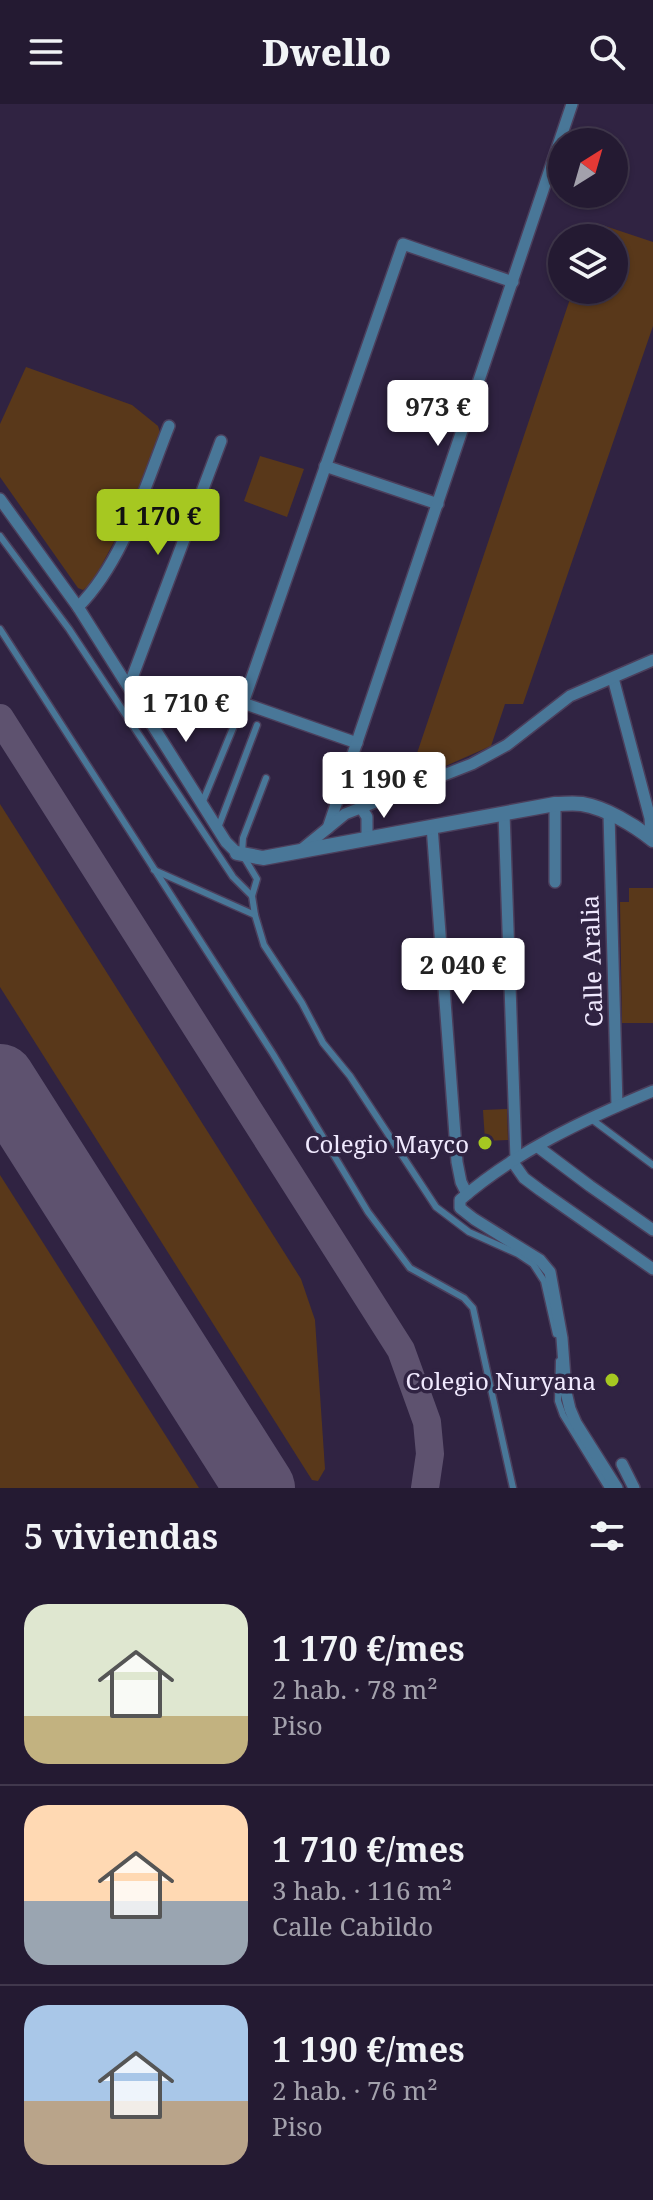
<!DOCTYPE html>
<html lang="es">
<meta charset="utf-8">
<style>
:root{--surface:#241a32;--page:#2c233a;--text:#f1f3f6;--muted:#a3a1ac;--line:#41384d;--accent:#a6c821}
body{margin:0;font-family:"Noto Serif",serif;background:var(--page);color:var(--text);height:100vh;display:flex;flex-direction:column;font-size:30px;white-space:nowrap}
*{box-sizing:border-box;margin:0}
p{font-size:26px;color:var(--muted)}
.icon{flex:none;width:44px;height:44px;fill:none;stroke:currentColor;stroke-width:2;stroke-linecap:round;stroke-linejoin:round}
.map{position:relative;height:1384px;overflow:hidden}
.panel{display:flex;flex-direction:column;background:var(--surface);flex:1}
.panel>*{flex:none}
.needle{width:52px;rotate:37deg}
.buttons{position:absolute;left:548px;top:24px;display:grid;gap:16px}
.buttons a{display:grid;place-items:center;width:80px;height:80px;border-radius:50%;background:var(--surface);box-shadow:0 2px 6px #0004,0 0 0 2px var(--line);font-size:40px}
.price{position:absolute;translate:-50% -68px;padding:0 18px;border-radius:8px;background:#fff;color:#222;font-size:26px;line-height:52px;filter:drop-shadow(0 2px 4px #0008)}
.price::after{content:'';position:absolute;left:50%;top:48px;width:24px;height:18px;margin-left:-12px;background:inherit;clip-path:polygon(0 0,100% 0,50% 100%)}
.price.current{background:var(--accent);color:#111}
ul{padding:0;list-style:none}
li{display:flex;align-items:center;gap:24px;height:200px;padding:0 24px}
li+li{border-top:2px solid var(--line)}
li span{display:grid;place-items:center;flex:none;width:224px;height:160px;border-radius:24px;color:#555}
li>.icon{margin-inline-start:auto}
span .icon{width:96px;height:96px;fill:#fffc;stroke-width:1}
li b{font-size:34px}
h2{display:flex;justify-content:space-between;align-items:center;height:96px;padding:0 24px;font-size:34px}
header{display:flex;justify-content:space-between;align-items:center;height:104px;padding:0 24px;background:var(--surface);font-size:36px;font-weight:800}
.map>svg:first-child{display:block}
.green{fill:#59381a}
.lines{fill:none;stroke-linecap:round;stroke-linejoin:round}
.taxiway{stroke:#5e526f;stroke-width:28}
.runway{stroke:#5e526f;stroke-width:70}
.service-casing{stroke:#4b3f5c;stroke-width:9}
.minor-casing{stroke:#4b3f5c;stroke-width:14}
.tertiary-casing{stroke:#4b3f5c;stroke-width:17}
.service{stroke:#497798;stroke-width:6}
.minor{stroke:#497798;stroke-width:11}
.tertiary{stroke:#497798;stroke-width:14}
.poi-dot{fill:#a6c821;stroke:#302342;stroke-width:3}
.labels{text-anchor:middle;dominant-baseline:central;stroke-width:7;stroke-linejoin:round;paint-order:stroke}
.street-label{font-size:24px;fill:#f0e9fe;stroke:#302342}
.poi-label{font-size:24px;fill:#f0e9fe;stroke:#302342;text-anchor:end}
</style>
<header><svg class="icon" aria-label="menu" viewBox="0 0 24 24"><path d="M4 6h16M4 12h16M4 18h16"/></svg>Dwello<svg class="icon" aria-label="search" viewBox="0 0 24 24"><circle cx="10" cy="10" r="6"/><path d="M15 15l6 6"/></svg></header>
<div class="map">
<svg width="653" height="1384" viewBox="0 0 653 1384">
<rect width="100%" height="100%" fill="#302342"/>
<g class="green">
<polygon points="596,119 653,138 653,222 523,600 505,600 491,642 407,679 573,186 614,186 614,134 591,134"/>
<polygon points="26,263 132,301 158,322 161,332 129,410 92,479 83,486 78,484 0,373 0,320"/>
<polygon points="260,352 304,365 287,413 244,397"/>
<polygon points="0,700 301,1175 315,1216 325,1365 318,1377 312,1376 0,883"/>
<polygon points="629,784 653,784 653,919 622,919 620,798 629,798"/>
<polygon points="507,1005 508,1036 485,1037 483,1006"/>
<polygon points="0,1071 199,1384 0,1384"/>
</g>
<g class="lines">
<polyline class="taxiway" points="0,614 401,1246 427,1318 430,1350 425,1384"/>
<polyline class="runway" points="0,975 260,1384"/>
<defs>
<g id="service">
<polyline points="0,432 69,525 233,773 252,792 255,811"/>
<polyline points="0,525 273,950 368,1108 410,1164 464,1194 473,1204 513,1384"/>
<polyline points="203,697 233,624"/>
<polyline points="218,724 257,621"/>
<polyline points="154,766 255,811 264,841 302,899 323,939 350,972 436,1103 469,1128 518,1150 533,1160 544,1177 556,1230"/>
<polyline points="252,792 257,775 242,750 243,734 266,674"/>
<polyline points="590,1014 653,1061"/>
<polyline points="559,1257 558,1297 563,1311 608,1384"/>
</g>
<g id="minor">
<polyline points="325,362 438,400"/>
<polyline points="0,395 78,503 226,738 237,749"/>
<path d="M78,503C124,457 145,382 169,322"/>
<polyline points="613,574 650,714 651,734"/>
<polyline points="129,582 221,337"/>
<polyline points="357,639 243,599 403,140 513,178"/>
<polyline points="362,705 367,713 367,735"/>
<polyline points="504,709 516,1055"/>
<polyline points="609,710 617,1002"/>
<polyline points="432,722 457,1058 461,1078 467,1090"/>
<polyline points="328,724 572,0"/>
<polyline points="301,746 345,710 472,660 507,641 570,592 653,556"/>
<polyline points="555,778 555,700"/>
<polyline points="538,1043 590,1082 653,1126"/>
<polyline points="512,1057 524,1074 540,1086 653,1165"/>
<polyline points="622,1360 634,1384"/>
<path d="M617,1384L576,1319L570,1305L566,1288L562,1234L550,1168L540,1156L474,1115L460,1104V1096C515,1048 585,1015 653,987"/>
</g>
<path id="tertiary" d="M237,749L263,754L555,700C564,700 573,699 582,700C606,704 634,721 653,736"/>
</defs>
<use href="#service" class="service-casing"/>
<use href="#minor" class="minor-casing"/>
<use href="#tertiary" class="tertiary-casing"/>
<use href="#service" class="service"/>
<use href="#minor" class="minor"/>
<use href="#tertiary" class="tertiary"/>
</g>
<g class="poi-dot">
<circle cx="485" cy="1039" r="8"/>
<circle cx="612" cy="1276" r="8"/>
</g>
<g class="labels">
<g class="street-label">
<text transform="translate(591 857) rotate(-92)">Calle Aralia</text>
</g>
<g class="poi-label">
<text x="469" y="1039">Colegio Mayco</text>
<text x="596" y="1276">Colegio Nuryana</text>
</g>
</g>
</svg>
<div class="buttons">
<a><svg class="needle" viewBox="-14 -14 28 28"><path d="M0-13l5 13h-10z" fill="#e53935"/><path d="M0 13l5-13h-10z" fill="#a3a1ac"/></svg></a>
<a><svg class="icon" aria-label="layers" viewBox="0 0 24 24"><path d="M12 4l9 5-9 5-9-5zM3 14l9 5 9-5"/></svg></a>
</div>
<b class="price" style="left:438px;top:344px">973 €</b>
<b class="price current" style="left:158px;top:453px">1 170 €</b>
<b class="price" style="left:186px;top:640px">1 710 €</b>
<b class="price" style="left:384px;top:716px">1 190 €</b>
<b class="price" style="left:463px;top:902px">2 040 €</b>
</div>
<section class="panel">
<h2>5 viviendas<svg class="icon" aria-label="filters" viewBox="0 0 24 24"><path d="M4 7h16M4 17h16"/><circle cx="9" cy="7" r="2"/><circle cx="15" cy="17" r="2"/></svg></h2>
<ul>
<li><span style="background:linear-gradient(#dfe7d0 70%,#c2b280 0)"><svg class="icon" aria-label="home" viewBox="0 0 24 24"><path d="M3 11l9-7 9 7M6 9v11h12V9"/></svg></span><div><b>1 170 €/mes</b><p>2 hab. · 78 m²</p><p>Piso</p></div></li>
<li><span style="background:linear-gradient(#ffd9b3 60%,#9aa5b1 0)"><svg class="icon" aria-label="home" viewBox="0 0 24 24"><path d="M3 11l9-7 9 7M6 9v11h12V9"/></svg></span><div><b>1 710 €/mes</b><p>3 hab. · 116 m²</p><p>Calle Cabildo</p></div></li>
<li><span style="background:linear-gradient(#a9c7e8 60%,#b9a48a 0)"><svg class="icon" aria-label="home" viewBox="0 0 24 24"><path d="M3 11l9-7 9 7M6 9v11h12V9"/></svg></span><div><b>1 190 €/mes</b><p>2 hab. · 76 m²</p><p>Piso</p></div></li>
</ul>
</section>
